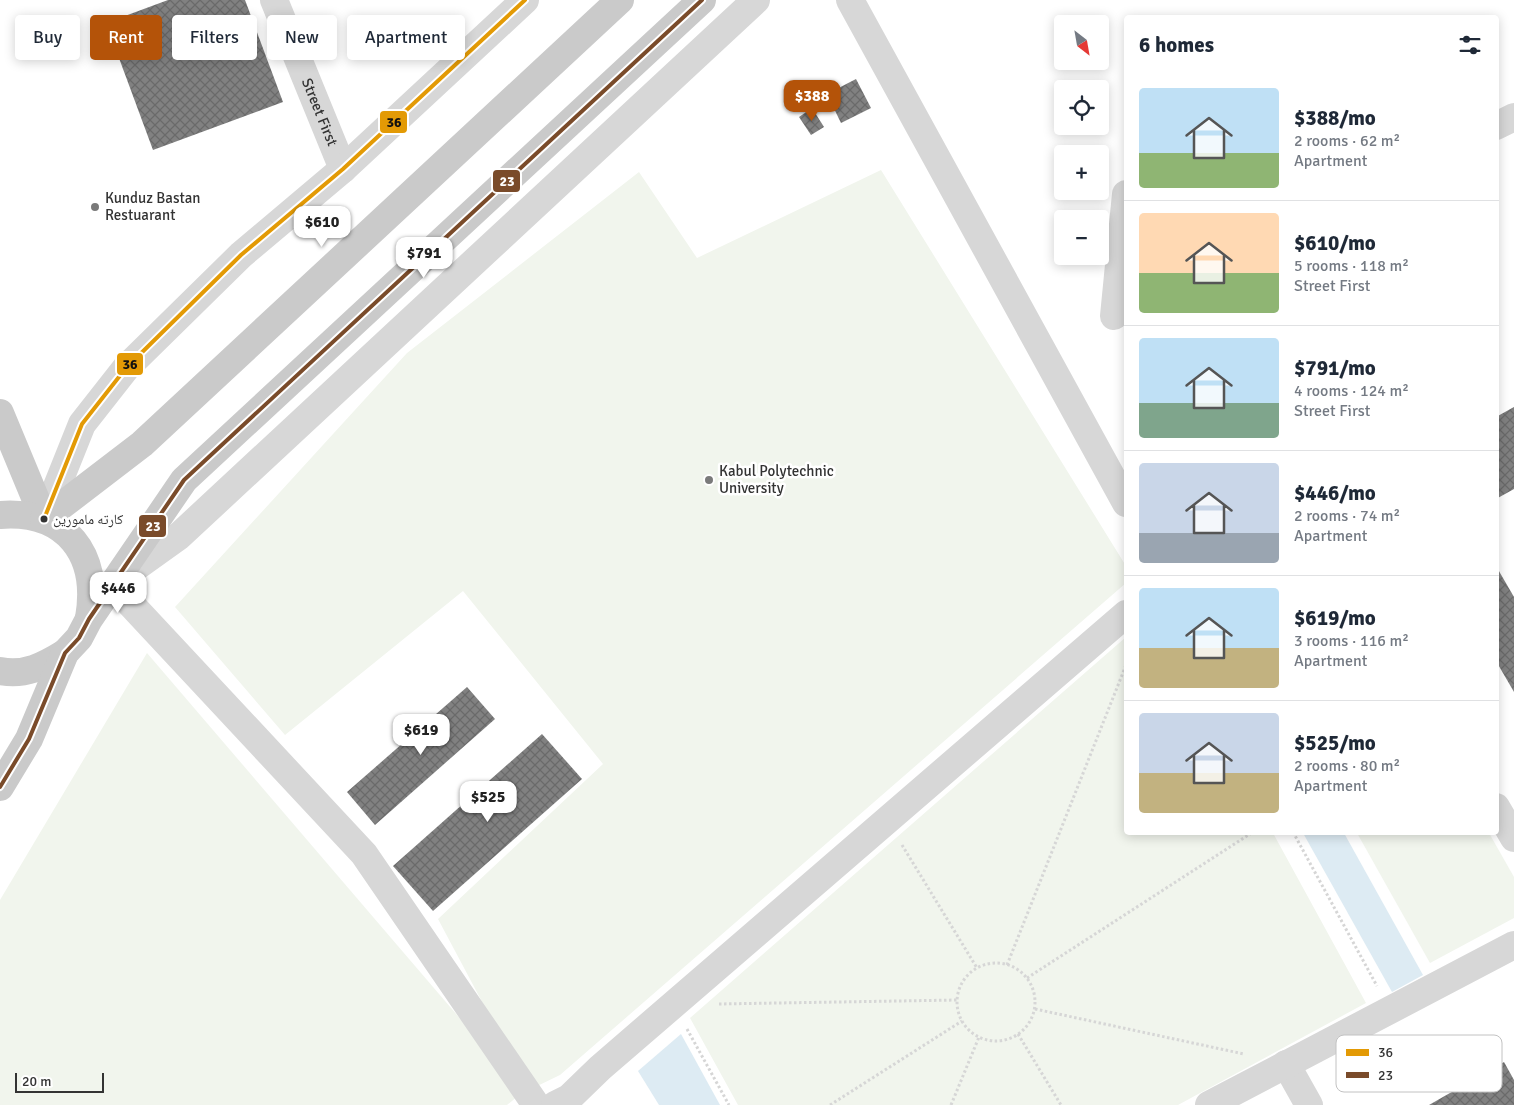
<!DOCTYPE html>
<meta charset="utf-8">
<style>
:root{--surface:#fff;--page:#f2f2f3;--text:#1f2937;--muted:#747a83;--line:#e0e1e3;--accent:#b45309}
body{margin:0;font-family:Signika,"Noto Naskh Arabic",sans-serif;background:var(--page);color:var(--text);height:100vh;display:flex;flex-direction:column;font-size:19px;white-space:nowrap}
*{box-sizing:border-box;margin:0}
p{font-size:16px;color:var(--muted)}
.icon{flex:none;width:28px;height:28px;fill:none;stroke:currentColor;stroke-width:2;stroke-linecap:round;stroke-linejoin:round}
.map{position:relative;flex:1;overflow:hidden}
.side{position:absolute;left:1124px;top:15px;width:375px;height:820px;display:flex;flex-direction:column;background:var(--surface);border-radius:5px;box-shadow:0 2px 12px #0003}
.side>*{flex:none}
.banner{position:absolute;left:15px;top:15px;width:475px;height:45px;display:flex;gap:10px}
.needle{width:32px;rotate:149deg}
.tools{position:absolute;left:1054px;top:15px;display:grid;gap:10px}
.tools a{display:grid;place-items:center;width:55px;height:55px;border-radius:5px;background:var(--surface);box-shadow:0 2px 12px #0003;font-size:25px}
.scale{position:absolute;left:15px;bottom:12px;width:89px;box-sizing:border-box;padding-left:5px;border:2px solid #333;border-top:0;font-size:14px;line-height:18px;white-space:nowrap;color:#333;-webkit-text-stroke:4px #fff;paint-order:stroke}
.price{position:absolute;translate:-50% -42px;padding:0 11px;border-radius:10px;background:#fff;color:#222;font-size:16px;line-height:32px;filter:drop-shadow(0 1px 2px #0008)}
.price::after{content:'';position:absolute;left:50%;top:30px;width:15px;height:11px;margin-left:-8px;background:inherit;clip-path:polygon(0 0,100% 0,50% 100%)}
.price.active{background:var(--accent);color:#fff}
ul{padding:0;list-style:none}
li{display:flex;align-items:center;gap:15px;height:125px;padding:0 15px}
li+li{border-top:1px solid var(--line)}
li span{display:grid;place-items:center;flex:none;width:140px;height:100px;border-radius:5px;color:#555}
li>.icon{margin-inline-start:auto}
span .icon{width:60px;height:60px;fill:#fffc;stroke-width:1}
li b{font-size:21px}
h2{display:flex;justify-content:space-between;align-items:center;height:60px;padding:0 15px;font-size:21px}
.pill{padding:0 18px;border-radius:5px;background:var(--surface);box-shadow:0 2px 12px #0003;font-size:18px;line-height:45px}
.pill.active{background:var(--accent);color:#fff}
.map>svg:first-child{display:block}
.green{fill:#f1f5ed}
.water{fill:#ddebf3}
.building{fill:url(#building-cross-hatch)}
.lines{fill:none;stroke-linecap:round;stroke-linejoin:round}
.path{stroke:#d6d6d6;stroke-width:3;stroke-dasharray:2.5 2.5;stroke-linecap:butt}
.minor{stroke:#d7d7d7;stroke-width:28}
.major{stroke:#cacaca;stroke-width:28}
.bus-1-casing{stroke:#fff;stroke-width:8}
.bus-2-casing{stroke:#fff;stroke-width:8}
.bus-1{stroke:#e39a05;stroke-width:4}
.bus-2{stroke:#7a4b2a;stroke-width:4}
.poi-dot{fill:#7a7a7a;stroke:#fff;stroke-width:2}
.bus-dot{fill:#333;stroke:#fff;stroke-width:2}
.labels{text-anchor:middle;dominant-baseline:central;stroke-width:5;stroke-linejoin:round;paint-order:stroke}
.bus-label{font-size:14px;fill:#333;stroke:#fff;text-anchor:start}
.street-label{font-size:15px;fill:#333;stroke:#fff}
.poi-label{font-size:15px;fill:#333;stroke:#fff;text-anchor:start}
.key{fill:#fff;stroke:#c2c2c2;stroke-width:1}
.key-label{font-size:14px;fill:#333}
.line-badge{stroke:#fff;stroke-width:2}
.badge-label{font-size:14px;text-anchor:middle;font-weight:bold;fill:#fff}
.pale-badge-label{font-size:14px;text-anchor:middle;font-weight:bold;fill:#111}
</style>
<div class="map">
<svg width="1514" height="1105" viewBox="0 0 1514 1105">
<defs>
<pattern id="building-cross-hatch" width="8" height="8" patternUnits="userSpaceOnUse" patternTransform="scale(1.25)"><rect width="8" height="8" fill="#818181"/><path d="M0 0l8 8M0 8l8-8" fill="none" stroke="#6a6a6a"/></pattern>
</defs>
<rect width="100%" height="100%" fill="#fff"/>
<g class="green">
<polygon points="881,170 1126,566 1126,583 560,1075 529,1090 438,919 603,764 463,591 285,735 175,607 407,353 639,172 697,258"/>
<polygon points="1126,637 1126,832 1273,833 1366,1003 1178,1105 738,1105 690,1018"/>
<polygon points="147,653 523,1092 507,1105 0,1105 0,900"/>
<polygon points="1357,833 1489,833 1514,877 1514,918 1430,963"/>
</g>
<g class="water">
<polygon points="1303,833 1344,833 1423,975 1392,992"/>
<polygon points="681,1034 720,1105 659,1105 638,1071"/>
</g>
<g class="building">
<polygon points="168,0 245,0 283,102 153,150 106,23"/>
<polygon points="856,79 871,108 841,123 827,94"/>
<polygon points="812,108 824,127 811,135 799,117"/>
<polygon points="1514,407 1514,489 1496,499 1496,417"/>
<polygon points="1496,566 1514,597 1514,692 1496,661"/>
<polygon points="467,687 495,719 375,825 347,792"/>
<polygon points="542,734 582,779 433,911 393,866"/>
<polygon points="1504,1062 1514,1080 1514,1105 1429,1105"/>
</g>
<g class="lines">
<g class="path">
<polyline points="1293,832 1377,986"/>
<polyline points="902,845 977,968"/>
<circle cx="996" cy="1002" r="39"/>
<polyline points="1007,965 1126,665"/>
<polyline points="1027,978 1253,832"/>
<polyline points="719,1004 957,1000"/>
<polyline points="1035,1009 1244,1054"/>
<polyline points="687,1029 729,1105"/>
<polyline points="1018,1034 1061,1105"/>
<polyline points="830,1105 962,1021"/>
<polyline points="951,1105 979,1037"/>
</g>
<g class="minor">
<path id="s1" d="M274,0L343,169"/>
<polyline points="850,0 1126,503"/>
<polyline points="1496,126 1514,117"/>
<polyline points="1114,316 1126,194"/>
<polyline points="44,519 82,424 126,368 241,255 343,169 525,0"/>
<polyline points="1496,807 1514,838"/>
<polyline points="1286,1064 1309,1105"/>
<polyline points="536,1105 364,854 112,584 179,536 756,0"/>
<polyline points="555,1105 569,1098 600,1068 1126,614"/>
<polyline points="1209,1105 1514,945"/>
</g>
<g class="major">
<polyline points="0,413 44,519"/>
<path d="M0,515C66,510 100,554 89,618"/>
<polyline points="44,519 142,444 620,0"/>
<path d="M0,671C25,676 44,666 65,653"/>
<polyline points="0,787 29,739 65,653 79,638 89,619 184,480 702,0"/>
</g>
<defs>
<polyline id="bus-1" points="44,519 82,424 126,368 241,255 343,169 525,0"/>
<polyline id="bus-2" points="0,787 29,739 65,653 79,638 89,619 184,480 702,0"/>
</defs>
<use href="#bus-1" class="bus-1-casing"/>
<use href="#bus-2" class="bus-2-casing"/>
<use href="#bus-1" class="bus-1"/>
<use href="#bus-2" class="bus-2"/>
</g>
<g class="poi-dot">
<circle cx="95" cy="207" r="5"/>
<circle cx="709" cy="480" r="5"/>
</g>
<circle class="bus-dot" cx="44" cy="519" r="4.5"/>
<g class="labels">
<g class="bus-label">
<text x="53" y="519">کارته مامورین</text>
</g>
<g class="street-label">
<text stroke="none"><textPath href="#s1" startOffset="121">Street First</textPath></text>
</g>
<g class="poi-label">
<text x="105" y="198">Kunduz Bastan<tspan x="105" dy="17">Restuarant</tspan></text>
<text x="719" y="471">Kabul Polytechnic<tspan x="719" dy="17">University</tspan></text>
</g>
</g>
<rect x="1336" y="1035" width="166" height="57" rx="8" class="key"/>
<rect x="1346" y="1049" width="23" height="7" fill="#e39a05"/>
<rect x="1346" y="1072" width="23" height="6" fill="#7a4b2a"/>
<g class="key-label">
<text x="1378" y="1057">36</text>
<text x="1378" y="1080">23</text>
</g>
<g class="line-badge">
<rect x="379" y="110" width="29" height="24" rx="5" fill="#e39a05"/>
<rect x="492" y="169" width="29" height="24" rx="5" fill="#7a4b2a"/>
<rect x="116" y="352" width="28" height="24" rx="5" fill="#e39a05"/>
<rect x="138" y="514" width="29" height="24" rx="5" fill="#7a4b2a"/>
</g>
<g class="badge-label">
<text x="507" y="186">23</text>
<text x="153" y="531">23</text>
</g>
<g class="pale-badge-label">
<text x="394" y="127">36</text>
<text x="130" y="369">36</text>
</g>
</svg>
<div class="tools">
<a><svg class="needle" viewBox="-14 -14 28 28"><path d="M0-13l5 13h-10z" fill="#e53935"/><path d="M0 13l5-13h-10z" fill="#747a83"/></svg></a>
<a><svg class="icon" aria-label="locate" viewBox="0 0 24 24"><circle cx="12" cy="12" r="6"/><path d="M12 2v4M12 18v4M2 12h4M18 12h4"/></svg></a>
<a>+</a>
<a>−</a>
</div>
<div class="scale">20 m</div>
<b class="price active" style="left:812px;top:122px">$388</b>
<b class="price" style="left:322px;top:248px">$610</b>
<b class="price" style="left:424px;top:279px">$791</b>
<b class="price" style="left:118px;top:614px">$446</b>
<b class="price" style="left:421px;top:756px">$619</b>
<b class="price" style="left:488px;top:823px">$525</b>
<div class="banner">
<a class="pill">Buy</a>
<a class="pill active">Rent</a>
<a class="pill">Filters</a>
<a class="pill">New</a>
<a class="pill">Apartment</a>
</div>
<section class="side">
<h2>6 homes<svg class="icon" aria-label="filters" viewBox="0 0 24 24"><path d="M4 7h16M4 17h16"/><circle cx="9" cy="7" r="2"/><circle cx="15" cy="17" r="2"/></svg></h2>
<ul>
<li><span style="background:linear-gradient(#bfe0f5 65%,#8fb573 0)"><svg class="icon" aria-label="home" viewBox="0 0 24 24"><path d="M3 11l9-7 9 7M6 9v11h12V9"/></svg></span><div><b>$388/mo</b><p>2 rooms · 62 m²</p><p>Apartment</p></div></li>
<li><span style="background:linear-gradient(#ffd9b3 60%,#8fb573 0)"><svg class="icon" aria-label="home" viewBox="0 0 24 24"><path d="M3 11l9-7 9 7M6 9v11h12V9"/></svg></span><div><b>$610/mo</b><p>5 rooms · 118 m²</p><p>Street First</p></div></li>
<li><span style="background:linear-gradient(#bfe0f5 65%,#7fa58c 0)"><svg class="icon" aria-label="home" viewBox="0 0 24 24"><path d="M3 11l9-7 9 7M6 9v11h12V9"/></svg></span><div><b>$791/mo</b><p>4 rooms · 124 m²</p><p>Street First</p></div></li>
<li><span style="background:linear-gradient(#c9d6e8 70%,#9aa5b1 0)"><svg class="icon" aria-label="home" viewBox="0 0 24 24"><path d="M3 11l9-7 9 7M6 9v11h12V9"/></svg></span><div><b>$446/mo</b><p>2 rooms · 74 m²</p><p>Apartment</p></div></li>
<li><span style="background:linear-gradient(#bfe0f5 60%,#c2b280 0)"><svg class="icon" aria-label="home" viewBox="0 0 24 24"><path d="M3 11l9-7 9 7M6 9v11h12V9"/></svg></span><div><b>$619/mo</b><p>3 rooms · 116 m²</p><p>Apartment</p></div></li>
<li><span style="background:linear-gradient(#c9d6e8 60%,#c2b280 0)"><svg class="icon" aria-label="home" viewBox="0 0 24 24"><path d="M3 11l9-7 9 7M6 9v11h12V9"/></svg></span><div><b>$525/mo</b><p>2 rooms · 80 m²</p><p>Apartment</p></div></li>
</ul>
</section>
</div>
